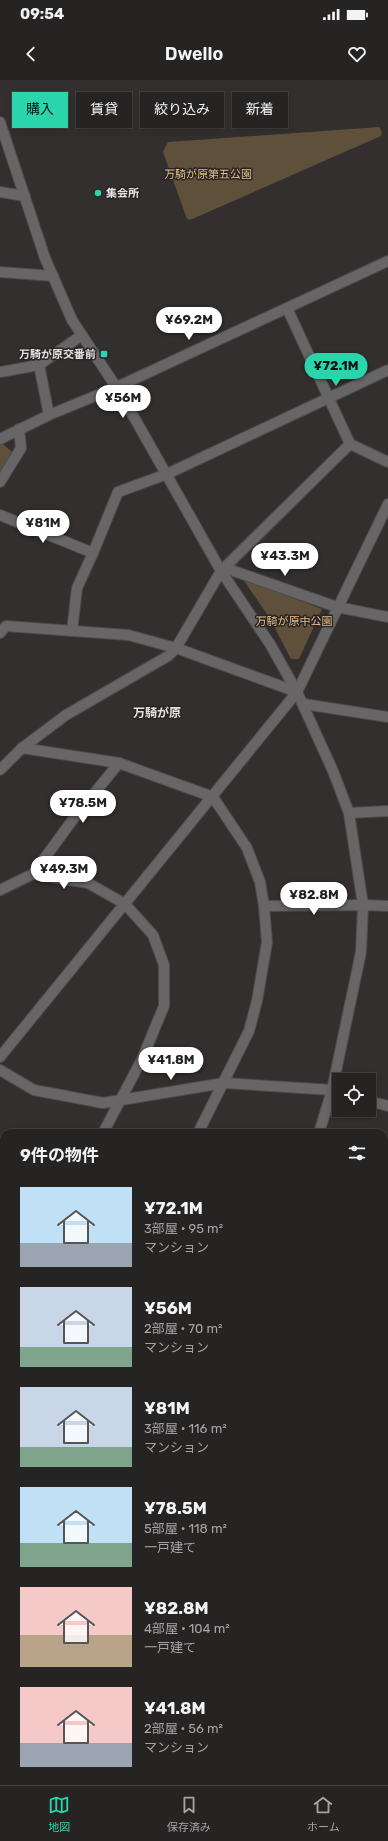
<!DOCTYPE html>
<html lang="ja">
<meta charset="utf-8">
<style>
:root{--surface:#262323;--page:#322f30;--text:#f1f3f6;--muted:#a4a4a6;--line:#424041;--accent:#2ad5ac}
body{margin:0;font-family:Rubik,"Noto Sans JP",sans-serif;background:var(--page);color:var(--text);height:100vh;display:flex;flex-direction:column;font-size:15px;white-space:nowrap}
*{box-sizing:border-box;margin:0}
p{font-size:13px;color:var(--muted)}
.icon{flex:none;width:22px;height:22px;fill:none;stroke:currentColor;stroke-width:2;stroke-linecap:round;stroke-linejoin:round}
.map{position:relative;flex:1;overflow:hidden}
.sheet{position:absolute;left:0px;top:1049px;width:388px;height:656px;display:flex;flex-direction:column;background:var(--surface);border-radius:12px 12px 0 0;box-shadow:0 2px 6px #0003,0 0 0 1px var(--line)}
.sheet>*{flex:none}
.banner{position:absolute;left:12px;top:12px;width:364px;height:36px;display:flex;gap:8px}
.buttons{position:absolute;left:332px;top:993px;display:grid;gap:8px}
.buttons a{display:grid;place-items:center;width:44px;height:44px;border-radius:0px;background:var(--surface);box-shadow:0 2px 6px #0003,0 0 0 1px var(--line);font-size:20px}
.price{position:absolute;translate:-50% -34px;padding:0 9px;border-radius:14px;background:#fff;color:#222;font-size:13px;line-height:26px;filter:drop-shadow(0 1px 2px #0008)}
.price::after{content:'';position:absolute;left:50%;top:24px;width:12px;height:9px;margin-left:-6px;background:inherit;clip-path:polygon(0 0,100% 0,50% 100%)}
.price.on{background:var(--accent);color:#111}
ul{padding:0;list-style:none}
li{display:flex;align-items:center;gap:12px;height:100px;padding:0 20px}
li span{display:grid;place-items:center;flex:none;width:112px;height:80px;border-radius:0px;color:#555}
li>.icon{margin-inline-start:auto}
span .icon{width:48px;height:48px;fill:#fffc;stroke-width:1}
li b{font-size:17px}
h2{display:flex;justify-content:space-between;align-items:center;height:48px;padding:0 20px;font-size:17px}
.chip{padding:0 14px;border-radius:0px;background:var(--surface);box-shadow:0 2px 6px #0003,0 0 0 1px var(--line);font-size:14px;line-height:36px}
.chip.on{background:var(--accent);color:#111}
.status{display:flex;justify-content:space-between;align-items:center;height:28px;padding:0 20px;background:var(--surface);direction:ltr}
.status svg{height:11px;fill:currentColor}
header{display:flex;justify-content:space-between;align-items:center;height:52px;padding:0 20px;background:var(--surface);font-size:18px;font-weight:600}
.tab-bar{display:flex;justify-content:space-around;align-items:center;height:56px;border-top:1px solid var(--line);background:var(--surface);font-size:11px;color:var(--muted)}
.tab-bar a{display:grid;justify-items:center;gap:2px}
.tab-bar .on{color:var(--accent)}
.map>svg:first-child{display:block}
.green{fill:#5f503c}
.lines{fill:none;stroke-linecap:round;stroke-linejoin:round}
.minor-casing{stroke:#4f4b4c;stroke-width:12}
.minor{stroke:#676566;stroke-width:10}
.poi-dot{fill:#2ad5ac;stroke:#292525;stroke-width:1.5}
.labels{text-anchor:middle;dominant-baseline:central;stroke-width:3;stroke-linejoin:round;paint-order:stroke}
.park-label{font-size:11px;fill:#e5bc85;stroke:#292525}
.poi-label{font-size:11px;font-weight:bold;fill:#e4e1e2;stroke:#292525;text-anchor:start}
.neighbourhood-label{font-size:12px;font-weight:bold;fill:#e4e1e2;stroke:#292525}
</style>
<div class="status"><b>09:54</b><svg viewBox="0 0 49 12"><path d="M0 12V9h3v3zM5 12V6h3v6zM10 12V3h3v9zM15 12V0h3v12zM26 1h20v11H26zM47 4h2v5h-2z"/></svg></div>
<header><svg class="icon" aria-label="back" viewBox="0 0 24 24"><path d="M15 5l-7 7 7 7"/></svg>Dwello<svg class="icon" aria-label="heart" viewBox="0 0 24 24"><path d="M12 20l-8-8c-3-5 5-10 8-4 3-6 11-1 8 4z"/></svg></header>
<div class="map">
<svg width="388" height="1705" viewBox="0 0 388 1705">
<rect width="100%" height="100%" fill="#332f2f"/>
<g class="green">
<polygon points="379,47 382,52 381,56 190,140 187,139 163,72 168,62"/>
<polygon points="3,364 12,372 0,393 0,365"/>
<polygon points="242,498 322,529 299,579 291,579 269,537"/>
<polygon points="384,1510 388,1510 388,1705 0,1705 0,1620 4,1618 4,1701 384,1701"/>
</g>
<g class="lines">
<defs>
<g id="minor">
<polyline points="0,42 45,178 72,240 122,316 221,491 270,564 297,612 333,691 349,733 363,825 361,872 332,1010 319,1053"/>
<polyline points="0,112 25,116"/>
<polyline points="0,192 53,196"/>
<polyline points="287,228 350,364 388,382"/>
<polyline points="0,292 39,285"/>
<polyline points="49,335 39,285 82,255"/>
<polyline points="0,359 49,335 117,307 388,181"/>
<polyline points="0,402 21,368 19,349"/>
<polyline points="0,435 93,473"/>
<polyline points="225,488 337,527 388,537"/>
<polyline points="72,551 77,508 93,473 118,412 167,394 388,290"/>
<polyline points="0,553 6,546 128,555 176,568 297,612"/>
<polyline points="304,624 388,637"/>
<polyline points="22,668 119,683 213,717 247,768 260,802 264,826 267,862 257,921 249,951 198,1053"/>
<polyline points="0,690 22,668 66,635 168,576 176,568 221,491 350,364"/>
<polyline points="349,733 388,731"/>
<polyline points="33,794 74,738 119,683"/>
<polyline points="0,810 33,794 88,803 125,824 153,855 164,885 164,926 142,979 103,1053"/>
<polyline points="264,826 363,825 388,826"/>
<polyline points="0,977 297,612 388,424"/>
<polyline points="0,990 34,1010 103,1023 224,1003 332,1010 339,1012"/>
<polyline points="369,1021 388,1026"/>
<polyline points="0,1093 4,1094"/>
<polyline points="384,1183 388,1157"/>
<polyline points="0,1188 4,1189"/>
<polyline points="384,1229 388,1230"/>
<polyline points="0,1277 4,1278"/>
<polyline points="0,1366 4,1367"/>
<polyline points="0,1452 4,1453"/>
<polyline points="0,1530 4,1530"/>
<polyline points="0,1611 4,1610"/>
</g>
</defs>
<use href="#minor" class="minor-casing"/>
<use href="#minor" class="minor"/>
</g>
<g class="poi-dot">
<circle cx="98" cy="113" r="4"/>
<rect x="100" y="270" width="8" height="8" rx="2"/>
</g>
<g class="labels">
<g class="park-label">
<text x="208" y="94">万騎が原第五公園</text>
<text x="294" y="541">万騎が原中公園</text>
</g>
<g class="poi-label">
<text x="106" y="113">集会所</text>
<text x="96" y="274" text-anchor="end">万騎が原交番前</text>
</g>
<g class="neighbourhood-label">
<text x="157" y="633">万騎が原</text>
</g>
</g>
</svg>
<div class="buttons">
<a><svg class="icon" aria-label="locate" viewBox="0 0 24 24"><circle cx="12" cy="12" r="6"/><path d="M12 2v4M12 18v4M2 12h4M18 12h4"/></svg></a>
</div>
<b class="price" style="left:189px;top:261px">¥69.2M</b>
<b class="price on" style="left:336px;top:307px">¥72.1M</b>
<b class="price" style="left:123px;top:339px">¥56M</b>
<b class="price" style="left:43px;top:464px">¥81M</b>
<b class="price" style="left:285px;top:497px">¥43.3M</b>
<b class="price" style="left:83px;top:744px">¥78.5M</b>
<b class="price" style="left:64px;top:810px">¥49.3M</b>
<b class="price" style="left:314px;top:836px">¥82.8M</b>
<b class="price" style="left:171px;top:1001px">¥41.8M</b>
<div class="banner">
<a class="chip on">購入</a>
<a class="chip">賃貸</a>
<a class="chip">絞り込み</a>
<a class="chip">新着</a>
</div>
<section class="sheet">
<h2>9件の物件<svg class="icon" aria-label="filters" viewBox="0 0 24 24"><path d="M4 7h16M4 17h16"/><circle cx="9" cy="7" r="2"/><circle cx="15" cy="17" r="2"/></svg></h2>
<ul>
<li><span style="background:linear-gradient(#bfe0f5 70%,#9aa5b1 0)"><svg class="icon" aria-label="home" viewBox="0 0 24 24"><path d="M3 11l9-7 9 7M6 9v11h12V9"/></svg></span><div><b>¥72.1M</b><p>3部屋 · 95 m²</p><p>マンション</p></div></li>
<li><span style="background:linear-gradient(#c9d6e8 75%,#7fa58c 0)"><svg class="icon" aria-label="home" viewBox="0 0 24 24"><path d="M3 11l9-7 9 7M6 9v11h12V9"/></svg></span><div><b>¥56M</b><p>2部屋 · 70 m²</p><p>マンション</p></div></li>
<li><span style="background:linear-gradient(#c9d6e8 75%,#7fa58c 0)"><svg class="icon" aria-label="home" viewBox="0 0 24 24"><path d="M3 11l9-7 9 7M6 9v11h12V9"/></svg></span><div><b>¥81M</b><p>3部屋 · 116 m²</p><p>マンション</p></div></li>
<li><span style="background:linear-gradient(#bfe0f5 70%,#7fa58c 0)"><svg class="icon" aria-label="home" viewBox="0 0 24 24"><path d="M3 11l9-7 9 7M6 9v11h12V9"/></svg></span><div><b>¥78.5M</b><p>5部屋 · 118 m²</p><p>一戸建て</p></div></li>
<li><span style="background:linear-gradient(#f6c9c9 60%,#b9a48a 0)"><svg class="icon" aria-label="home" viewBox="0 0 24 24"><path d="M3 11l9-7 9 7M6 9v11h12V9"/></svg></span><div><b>¥82.8M</b><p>4部屋 · 104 m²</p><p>一戸建て</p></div></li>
<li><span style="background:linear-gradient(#f6c9c9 70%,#9aa5b1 0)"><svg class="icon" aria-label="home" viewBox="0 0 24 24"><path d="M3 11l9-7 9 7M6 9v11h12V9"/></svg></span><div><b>¥41.8M</b><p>2部屋 · 56 m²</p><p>マンション</p></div></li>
</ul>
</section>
</div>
<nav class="tab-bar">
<a class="on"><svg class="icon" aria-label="map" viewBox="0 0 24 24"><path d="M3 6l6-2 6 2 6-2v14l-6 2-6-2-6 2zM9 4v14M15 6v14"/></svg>地図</a>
<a><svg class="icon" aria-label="saved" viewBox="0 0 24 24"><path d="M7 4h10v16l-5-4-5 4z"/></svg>保存済み</a>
<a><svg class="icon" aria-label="home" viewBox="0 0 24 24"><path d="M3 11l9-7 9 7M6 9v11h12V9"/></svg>ホーム</a>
</nav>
